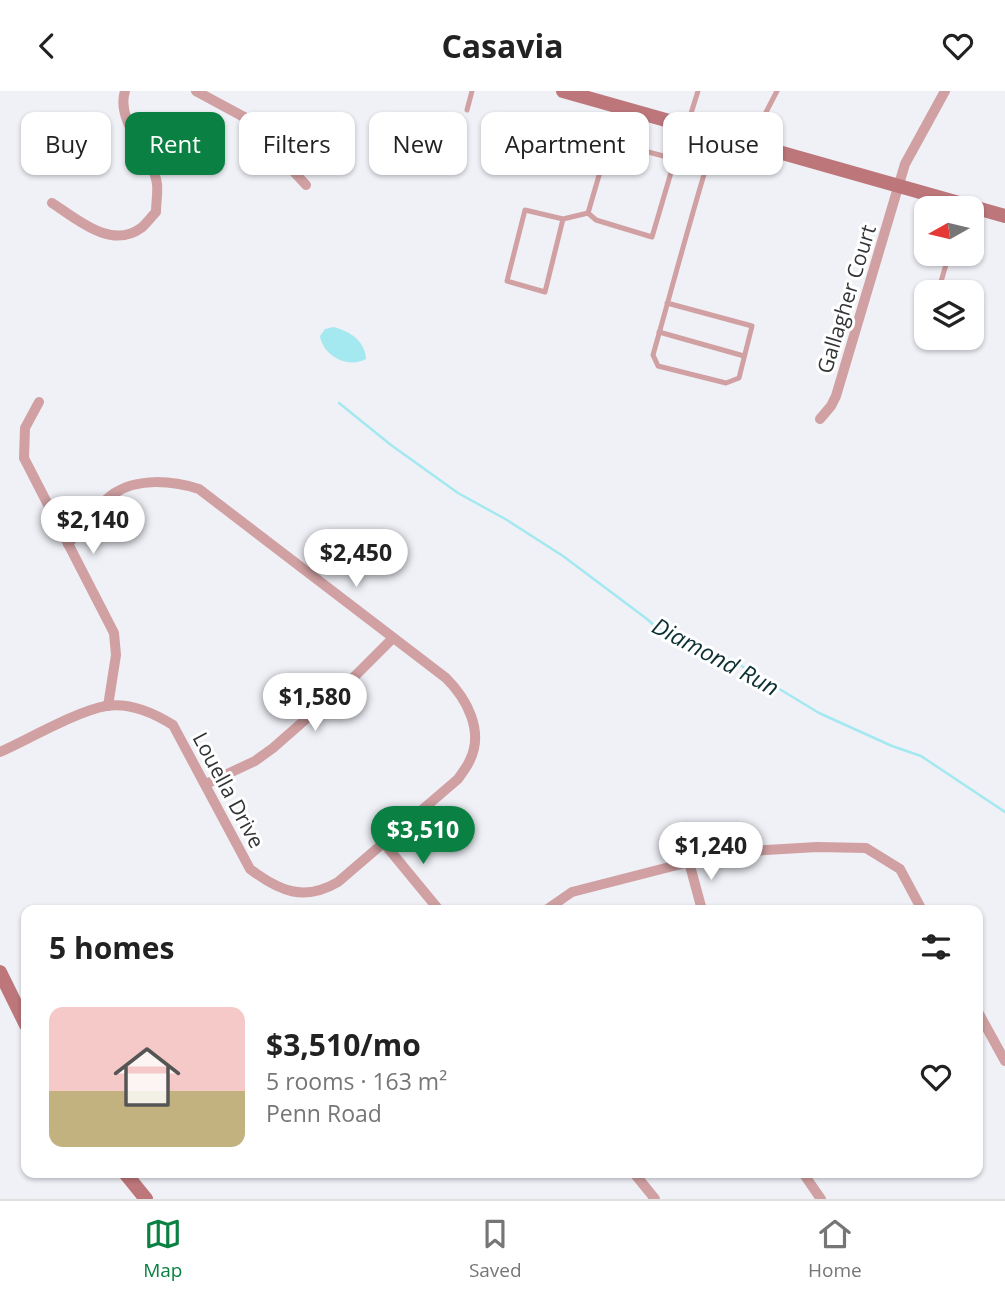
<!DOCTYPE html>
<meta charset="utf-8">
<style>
:root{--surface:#fff;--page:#f2f2f2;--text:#222;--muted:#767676;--line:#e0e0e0;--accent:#0b8043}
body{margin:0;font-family:"Open Sans",sans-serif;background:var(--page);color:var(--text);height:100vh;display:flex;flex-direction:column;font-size:26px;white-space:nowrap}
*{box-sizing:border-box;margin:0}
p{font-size:23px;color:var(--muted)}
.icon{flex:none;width:38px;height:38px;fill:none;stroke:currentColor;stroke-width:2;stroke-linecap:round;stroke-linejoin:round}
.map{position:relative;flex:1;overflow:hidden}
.drawer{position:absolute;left:21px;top:814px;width:962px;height:273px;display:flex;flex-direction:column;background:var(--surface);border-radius:14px;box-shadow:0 2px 5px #0004}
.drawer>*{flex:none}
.top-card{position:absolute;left:21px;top:21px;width:964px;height:63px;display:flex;gap:14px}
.needle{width:46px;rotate:262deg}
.controls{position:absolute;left:914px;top:105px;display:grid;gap:14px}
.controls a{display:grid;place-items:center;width:70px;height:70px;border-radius:14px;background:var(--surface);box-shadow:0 2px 5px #0004;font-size:35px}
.price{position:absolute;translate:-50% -60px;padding:0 16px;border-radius:24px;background:#fff;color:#222;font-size:23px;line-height:46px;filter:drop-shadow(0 2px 4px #0008)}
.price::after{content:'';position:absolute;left:50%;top:42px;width:21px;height:16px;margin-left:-10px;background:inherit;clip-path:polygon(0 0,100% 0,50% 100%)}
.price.active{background:var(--accent);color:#fff}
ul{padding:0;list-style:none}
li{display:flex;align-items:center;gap:21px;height:175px;padding:0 28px}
li span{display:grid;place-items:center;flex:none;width:196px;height:140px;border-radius:14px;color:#555}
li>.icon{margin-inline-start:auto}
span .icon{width:84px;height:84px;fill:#fffc;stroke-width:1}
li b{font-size:30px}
h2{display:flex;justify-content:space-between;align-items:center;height:84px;padding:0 28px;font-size:30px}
.chip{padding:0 24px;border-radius:14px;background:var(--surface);box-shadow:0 2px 5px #0004;font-size:24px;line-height:63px}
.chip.active{background:var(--accent);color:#fff}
header{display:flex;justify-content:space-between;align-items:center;height:91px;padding:0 28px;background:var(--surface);font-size:32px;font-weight:700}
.dock{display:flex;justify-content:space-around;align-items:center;height:98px;border-top:2px solid var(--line);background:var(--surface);font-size:19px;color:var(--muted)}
.dock a{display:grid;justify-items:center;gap:4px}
.dock .active{color:var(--accent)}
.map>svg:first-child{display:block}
.water{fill:#a4e8f0}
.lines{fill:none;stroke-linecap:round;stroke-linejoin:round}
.stream{stroke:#a4e8f0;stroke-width:2.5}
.lane{stroke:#d0a0a2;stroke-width:5}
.street{stroke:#d0a0a2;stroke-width:10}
.secondary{stroke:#bd777b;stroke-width:14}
.labels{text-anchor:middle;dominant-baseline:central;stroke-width:6;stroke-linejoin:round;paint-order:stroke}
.street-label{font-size:21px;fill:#333436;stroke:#fff}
.water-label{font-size:23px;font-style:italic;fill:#0c2f33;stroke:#fff}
</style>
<header><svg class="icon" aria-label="back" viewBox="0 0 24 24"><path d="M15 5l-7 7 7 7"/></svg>Casavia<svg class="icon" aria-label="heart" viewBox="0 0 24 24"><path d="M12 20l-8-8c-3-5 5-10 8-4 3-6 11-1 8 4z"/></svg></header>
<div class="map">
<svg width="1005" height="1108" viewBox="0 0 1005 1108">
<rect width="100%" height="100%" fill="#eff1f7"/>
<path class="water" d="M333,236C350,240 365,250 366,268C348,278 323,265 320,245L325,238Z"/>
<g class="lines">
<polyline class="stream" points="339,312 391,354 458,402 507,429 563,465 647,528 657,537 735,571 819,622 892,655 921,665 1005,721"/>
<g class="lane">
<polyline points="619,16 588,122 596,129 652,146 675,68 705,77"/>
<polyline points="467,19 472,0"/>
<polyline points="688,32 698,0"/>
<polyline points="751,50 777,0"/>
<polyline points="610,51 675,68"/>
<polyline points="563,128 525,119 507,190 545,201 563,128 588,122"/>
<polyline points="938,201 949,163"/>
<path d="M667,212L752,235L739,287L726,292L658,275L653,264C674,190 693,117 716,44"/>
<polyline points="659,241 744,265"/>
</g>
<g class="street">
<polyline points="196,0 244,26 306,94"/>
<path d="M52,112C77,128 111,159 141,137C146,133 151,126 156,121C156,112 158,102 157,93C153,63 115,32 125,0"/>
<polyline points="39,311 25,337 24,367 114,542 116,564 108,615"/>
<polyline points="820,328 831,315 836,305 905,73 945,0"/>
<path d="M0,661C29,648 77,620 106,615C130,611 154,622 173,634L250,778C279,800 304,811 338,791L458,688C462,682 467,676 470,669C484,640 467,608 446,587L199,398C173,390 138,386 113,403C95,416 82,437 68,453"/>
<polyline points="206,693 255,670 273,657 355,585 393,547"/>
<polyline points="383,751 439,819"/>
<polyline points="689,771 702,819"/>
<polyline points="546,819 572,801 689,771 751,760 817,756 866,757 900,778 922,819"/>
<polyline points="978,921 1005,970"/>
<polyline points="634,1082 655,1108"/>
<polyline points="803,1082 821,1108"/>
</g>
<g class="secondary">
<polyline points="563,0 1005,125"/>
<polyline points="0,881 26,934"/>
<polyline points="125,1082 146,1108"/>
</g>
</g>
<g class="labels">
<g class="street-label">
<text transform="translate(846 208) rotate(-73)">Gallagher Court</text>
<text transform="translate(229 699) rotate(62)">Louella Drive</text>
</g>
<g class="water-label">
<text transform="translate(716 565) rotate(28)">Diamond Run</text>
</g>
</g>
</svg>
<div class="controls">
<a><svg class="needle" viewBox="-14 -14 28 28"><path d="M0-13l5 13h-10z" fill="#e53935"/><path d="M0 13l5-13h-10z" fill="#767676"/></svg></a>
<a><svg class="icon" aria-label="layers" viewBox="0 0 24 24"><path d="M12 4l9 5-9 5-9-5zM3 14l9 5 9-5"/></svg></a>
</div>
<b class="price" style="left:93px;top:465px">$2,140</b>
<b class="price" style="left:356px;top:498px">$2,450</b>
<b class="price" style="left:315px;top:642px">$1,580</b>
<b class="price active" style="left:423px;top:775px">$3,510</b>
<b class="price" style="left:711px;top:791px">$1,240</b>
<div class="top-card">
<a class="chip">Buy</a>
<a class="chip active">Rent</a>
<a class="chip">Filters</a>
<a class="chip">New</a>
<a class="chip">Apartment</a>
<a class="chip">House</a>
</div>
<section class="drawer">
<h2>5 homes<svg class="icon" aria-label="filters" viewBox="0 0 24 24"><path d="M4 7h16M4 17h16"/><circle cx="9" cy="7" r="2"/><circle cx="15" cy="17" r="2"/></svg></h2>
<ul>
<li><span style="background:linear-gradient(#f6c9c9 60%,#c2b280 0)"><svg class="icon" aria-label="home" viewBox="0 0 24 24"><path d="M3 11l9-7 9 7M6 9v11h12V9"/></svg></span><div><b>$3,510/mo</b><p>5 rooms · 163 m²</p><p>Penn Road</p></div><svg class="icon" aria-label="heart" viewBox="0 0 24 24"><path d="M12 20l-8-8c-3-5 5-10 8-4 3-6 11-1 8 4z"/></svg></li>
</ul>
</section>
</div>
<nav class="dock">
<a class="active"><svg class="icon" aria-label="map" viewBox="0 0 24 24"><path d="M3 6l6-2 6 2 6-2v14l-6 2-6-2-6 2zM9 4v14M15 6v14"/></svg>Map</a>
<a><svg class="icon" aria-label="saved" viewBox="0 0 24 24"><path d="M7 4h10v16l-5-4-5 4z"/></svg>Saved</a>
<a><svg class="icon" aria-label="home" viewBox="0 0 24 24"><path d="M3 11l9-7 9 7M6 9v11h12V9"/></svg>Home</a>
</nav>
